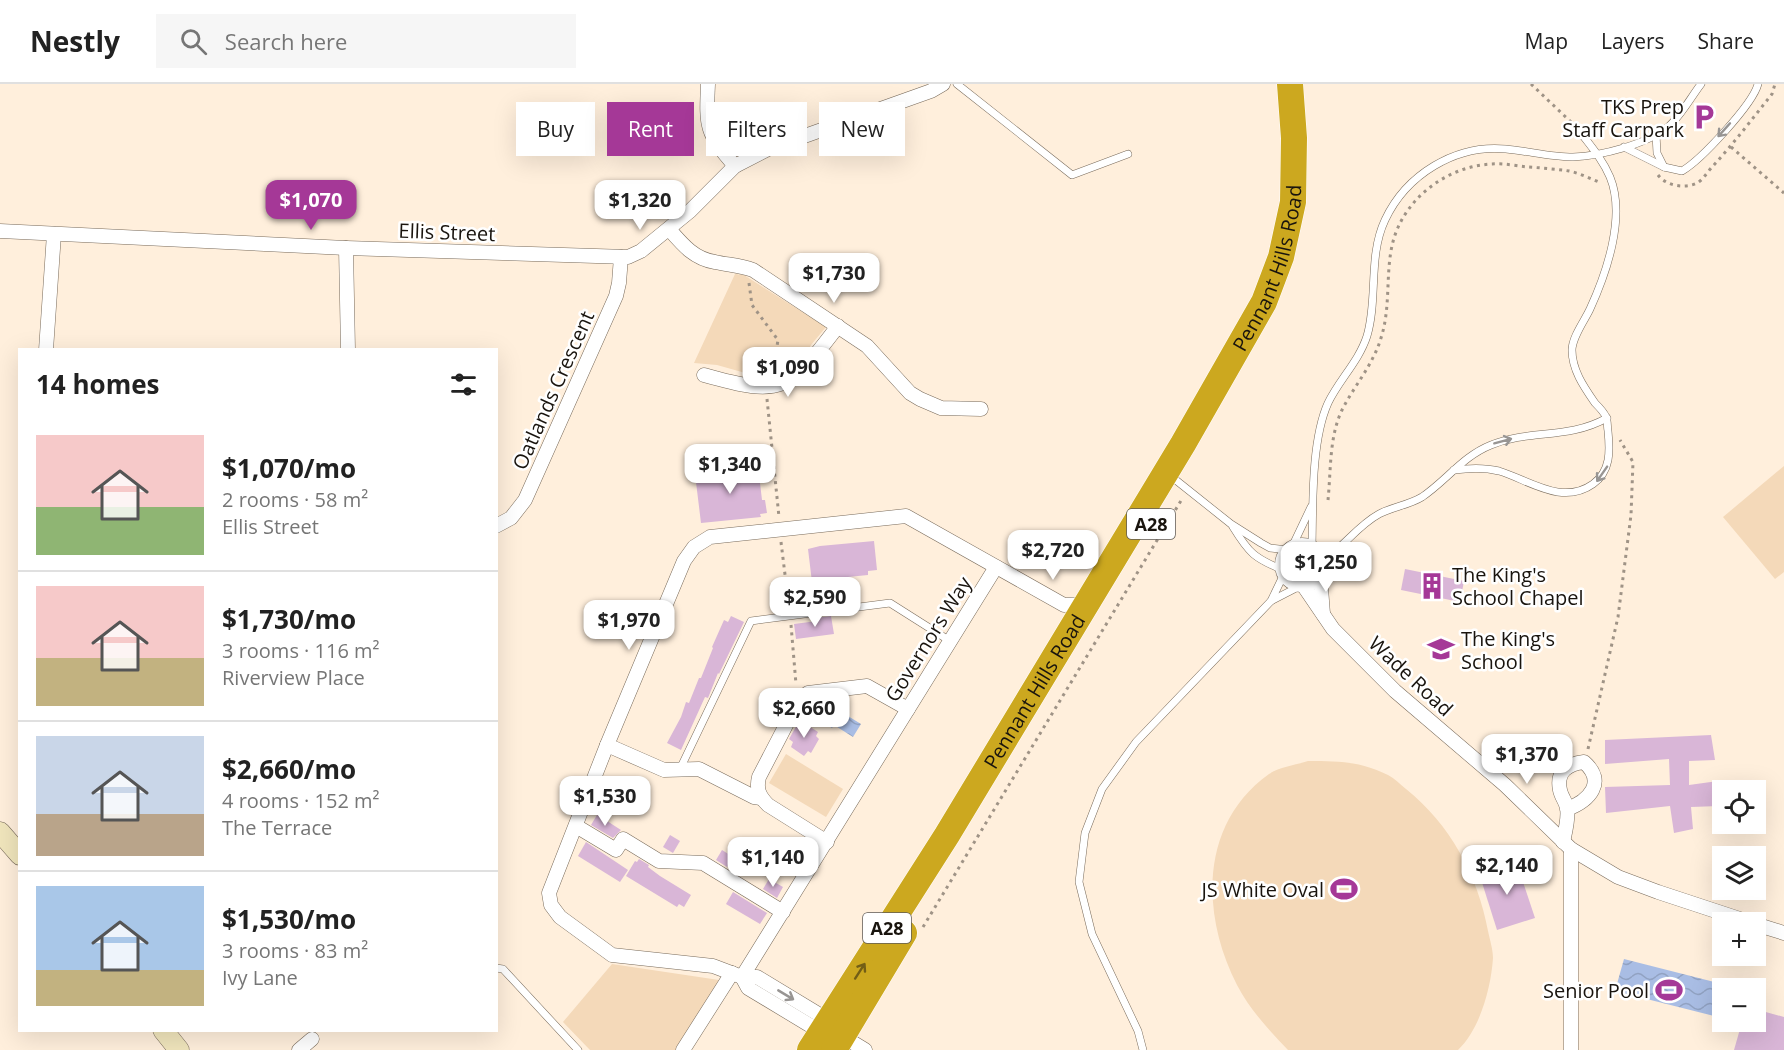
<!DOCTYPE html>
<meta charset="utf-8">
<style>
:root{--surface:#fff;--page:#f6f6f6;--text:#222;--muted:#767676;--line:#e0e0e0;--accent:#a53897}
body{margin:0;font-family:"Open Sans",sans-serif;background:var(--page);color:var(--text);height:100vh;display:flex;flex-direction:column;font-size:22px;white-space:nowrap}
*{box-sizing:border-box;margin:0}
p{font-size:20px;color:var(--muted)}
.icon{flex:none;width:33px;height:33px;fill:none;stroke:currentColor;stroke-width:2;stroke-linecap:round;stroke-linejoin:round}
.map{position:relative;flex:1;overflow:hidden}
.side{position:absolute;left:18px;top:264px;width:480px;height:684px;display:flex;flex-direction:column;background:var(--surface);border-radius:0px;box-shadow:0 6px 24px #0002}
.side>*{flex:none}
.guide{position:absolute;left:516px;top:18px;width:570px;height:54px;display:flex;gap:12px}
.controls{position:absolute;left:1712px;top:696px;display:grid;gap:12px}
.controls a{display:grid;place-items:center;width:54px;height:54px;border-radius:0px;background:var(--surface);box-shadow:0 6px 24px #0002;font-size:30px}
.price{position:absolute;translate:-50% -51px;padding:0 14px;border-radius:12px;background:#fff;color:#222;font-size:20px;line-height:39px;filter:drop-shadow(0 2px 3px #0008)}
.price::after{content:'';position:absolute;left:50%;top:36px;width:18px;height:14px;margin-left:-9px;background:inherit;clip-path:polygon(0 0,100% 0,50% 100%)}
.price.selected{background:var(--accent);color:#fff}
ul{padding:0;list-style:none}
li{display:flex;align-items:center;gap:18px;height:150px;padding:0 18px}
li+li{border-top:2px solid var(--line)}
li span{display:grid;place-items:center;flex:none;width:168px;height:120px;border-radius:0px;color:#555}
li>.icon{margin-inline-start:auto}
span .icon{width:72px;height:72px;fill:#fffc;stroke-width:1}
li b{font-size:26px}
h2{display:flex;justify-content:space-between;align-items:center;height:72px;padding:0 18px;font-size:26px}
.tag{padding:0 21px;border-radius:0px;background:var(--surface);box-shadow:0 6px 24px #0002;font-size:21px;line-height:54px}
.tag.selected{background:var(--accent);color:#fff}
header{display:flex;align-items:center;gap:36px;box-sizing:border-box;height:84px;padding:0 30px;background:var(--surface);border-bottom:2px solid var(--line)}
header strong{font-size:28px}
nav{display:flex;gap:33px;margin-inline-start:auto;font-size:21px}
.search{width:420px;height:54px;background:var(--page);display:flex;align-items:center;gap:15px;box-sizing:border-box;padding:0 21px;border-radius:0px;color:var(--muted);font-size:22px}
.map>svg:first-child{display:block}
.green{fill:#f4d9b9}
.water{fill:url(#water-waves)}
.building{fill:#d9b6d7}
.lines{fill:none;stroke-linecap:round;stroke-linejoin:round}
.lane-casing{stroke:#796b5b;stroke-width:8}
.street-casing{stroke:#796b5b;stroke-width:15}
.secondary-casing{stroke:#796b5b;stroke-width:21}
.highway-casing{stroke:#fff;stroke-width:27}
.path{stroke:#9f9386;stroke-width:3;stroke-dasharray:3 4.5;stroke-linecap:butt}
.lane{stroke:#fff;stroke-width:7}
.street{stroke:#fff;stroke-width:14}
.secondary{stroke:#f0e5bc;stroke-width:20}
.highway{stroke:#cca81f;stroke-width:26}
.oneway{stroke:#989593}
.oneway2{stroke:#725e16}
.labels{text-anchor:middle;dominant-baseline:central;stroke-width:5;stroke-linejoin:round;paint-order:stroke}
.shield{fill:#fff;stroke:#5e5a56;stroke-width:1.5}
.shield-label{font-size:18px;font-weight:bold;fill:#19140e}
.poi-label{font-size:20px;fill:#19140e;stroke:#fff;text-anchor:end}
.street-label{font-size:20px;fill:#19140e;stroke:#fff}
</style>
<header>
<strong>Nestly</strong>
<div class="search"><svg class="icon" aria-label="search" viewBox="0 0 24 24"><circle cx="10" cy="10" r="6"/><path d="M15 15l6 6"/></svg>Search here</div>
<nav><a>Map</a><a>Layers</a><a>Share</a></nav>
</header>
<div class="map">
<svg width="1784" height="966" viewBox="0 0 1784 966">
<defs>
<pattern id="water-waves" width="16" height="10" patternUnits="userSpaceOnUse" patternTransform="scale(1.5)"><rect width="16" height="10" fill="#a9bde4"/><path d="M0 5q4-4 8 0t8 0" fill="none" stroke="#91a2c2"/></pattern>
</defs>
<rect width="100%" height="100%" fill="#ffefdc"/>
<g class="green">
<polygon points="735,190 744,191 826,243 811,261 798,284 779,293 756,292 717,281 694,279"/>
<polygon points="1784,382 1784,488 1775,495 1723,433"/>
<polygon points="786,670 843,705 826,733 769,699"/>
<path d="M1308,677C1337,677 1360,677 1388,691C1394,694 1400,700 1406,705C1450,740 1478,792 1488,847C1490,856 1493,866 1493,874C1491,904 1480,945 1458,966H1288C1269,946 1250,926 1237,901C1201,831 1199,740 1269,690C1279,683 1296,681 1308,677Z"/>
<polygon points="612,880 719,896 677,966 590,966 563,938"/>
</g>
<g class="water">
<polygon points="838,626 861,640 853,653 834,641 832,644 829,642"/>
<polygon points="1624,875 1730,902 1729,904 1722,904 1722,934 1615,907"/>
</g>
<g class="building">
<polygon points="758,382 762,416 765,416 767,429 760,430 761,433 701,439 695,390"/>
<polygon points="874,457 877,486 868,487 868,491 848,493 851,518 815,523 808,465 820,462"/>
<polygon points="1405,485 1464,497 1460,518 1401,506"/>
<polygon points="731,532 744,538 719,590 718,589 708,614 705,613 681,666 667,659 681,633 686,618 689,619 699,594 701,594 713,564 712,563 724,536 728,538"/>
<polygon points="831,532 834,550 796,555 794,540 817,537 816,534"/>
<polygon points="804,639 818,648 816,652 819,655 811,669 808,667 804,672 791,663 793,658 789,655 797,641 801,644"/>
<polygon points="1711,651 1715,676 1689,677 1689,701 1718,697 1719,722 1691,723 1693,745 1674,749 1670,722 1606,729 1605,703 1670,701 1669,675 1605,680 1605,656"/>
<polygon points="597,731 607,737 621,746 613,754 591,741"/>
<polygon points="670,751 680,757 673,769 663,763"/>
<polygon points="586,758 628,786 620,798 578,772"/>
<polygon points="722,766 733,773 727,783 716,776"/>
<polygon points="639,775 649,781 648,783 660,792 691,811 684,823 679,820 677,823 626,792 635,777 637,778"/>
<polygon points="1516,777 1535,834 1497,846 1479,789"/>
<polygon points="769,795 783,803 777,814 763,805"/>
<polygon points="733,808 767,829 760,840 726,820"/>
<polygon points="1755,925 1784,933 1784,966 1734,966 1742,938 1755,938"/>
</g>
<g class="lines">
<defs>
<g id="lane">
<polyline points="957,0 1072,91 1128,70"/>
<path d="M1656,50L1657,69L1664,83L1682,87C1701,76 1753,20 1758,0"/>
<polyline points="1624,63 1664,83"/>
<path d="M1454,386C1469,384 1483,383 1499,387C1529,396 1562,422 1593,400C1611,387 1610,367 1608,347C1607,343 1608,337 1606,333C1604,328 1599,323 1595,319C1584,303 1572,286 1572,266C1572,253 1585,236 1590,225C1607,188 1626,132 1610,93C1602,74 1589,60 1577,44"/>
<polyline points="1177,397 1231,440 1261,459 1270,464 1288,466"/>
<path d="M1233,443C1249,469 1254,474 1283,486"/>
<polyline points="1292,463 1311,423"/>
<path d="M1312,463C1313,421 1311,357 1328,319C1339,296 1359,277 1367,252C1378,215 1368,172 1385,136C1406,91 1455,60 1506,65C1528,67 1551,73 1573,73C1601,72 1647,60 1668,43C1681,32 1691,13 1701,0"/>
<path d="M1322,477C1343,464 1357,442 1379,430C1392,423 1409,421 1422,413C1446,397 1463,372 1491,361C1530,345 1567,356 1607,334"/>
<polyline points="1271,517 1302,501"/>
<polyline points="680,685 751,537 890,519 950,557"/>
<polyline points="496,884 503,885 578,966"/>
<polyline points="1143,966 1138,947 1092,850 1079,798 1085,749 1102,705 1136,658 1271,517 1284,490"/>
</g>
<g id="street">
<path d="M708,0C706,43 706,49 735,82"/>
<path d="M669,145C682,160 694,175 715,178C728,181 740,181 753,186L867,262L910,309L920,315L941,324L981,325"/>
<polyline points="0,147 346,164 628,173 641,167 690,127 735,82 768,65 931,7 943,0"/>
<polyline points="346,164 348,266"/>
<polyline points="46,266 54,150"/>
<path d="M704,291C785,314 789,306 838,242"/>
<polyline points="496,442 511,434 525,416 616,212 619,199 621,173"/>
<circle cx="1302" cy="481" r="20"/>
<polyline points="1320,491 1323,530"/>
<polyline points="1303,501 1333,545 1395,607 1505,701 1571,765 1618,793 1658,808 1749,838"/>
<polyline points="607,661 664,686 699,685 754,713 761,714"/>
<polyline points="576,742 616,766 623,755 659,777 703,779 783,828"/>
<path d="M827,758L768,721C759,712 756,705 759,693L799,616L808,609L867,602L908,625"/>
<path d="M1563,758C1565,748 1569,734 1567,724C1566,718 1561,712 1560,706C1556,687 1568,680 1584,678C1607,698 1589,717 1567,725"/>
<polyline points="1755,840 1784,849"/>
<polyline points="742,893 996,483"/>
<polyline points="742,893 748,904 821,948 826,949"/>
<polyline points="299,966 312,955"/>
<polyline points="683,966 732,889"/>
<polyline points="865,966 842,952 828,936 757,893 742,893 713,882 612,871 560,833 551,821 549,809 607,661 684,477 694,463 710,453 906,432 1064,521 1086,520"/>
<polyline points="1571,966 1571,765"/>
</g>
<g id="secondary">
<polyline points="0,748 20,771"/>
<polyline points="163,946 179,966"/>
</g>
<g id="highway">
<path id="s1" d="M810,966L947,751L1183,360L1264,218L1281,173L1293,118L1294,54L1290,0"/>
<polyline points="834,966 904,849"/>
</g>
</defs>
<use href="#lane" class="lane-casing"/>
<use href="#street" class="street-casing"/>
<use href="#secondary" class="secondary-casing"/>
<use href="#highway" class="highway-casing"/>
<g class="path">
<polyline points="1531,0 1571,38"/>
<polyline points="1731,63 1784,109"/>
<path d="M1658,91C1666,102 1685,105 1697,99C1703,96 1708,87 1713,82C1734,59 1753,34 1772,10L1775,0"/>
<polyline points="749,199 752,221 778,256 776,268 767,290"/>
<polyline points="767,315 779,433"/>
<path d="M1328,416C1331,387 1329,353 1342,326C1354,302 1373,281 1381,254C1392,220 1384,183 1395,151C1409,111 1449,82 1492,80C1504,79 1517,82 1528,83C1542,84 1556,85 1569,87C1579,89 1589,94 1599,98"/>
<polyline points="781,458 789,523"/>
<polyline points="791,541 796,600"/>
<polyline points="1588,665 1618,533 1631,431 1633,378 1620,356"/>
<polyline points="923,843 1182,415"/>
</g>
<use href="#lane" class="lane"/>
<use href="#street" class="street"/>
<use href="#secondary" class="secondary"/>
<use href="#highway" class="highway"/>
</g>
<defs><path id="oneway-shaft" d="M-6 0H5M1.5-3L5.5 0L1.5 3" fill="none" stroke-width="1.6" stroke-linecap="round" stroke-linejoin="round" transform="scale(1.5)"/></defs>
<g class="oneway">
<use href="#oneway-shaft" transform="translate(1724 46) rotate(132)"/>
<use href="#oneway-shaft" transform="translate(1503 357) rotate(-15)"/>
<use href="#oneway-shaft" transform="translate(1602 390) rotate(125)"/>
<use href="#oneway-shaft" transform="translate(786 911) rotate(31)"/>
</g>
<use class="oneway2" href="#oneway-shaft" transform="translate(860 887) rotate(-57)"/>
<defs>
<symbol id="parking-bare" viewBox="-9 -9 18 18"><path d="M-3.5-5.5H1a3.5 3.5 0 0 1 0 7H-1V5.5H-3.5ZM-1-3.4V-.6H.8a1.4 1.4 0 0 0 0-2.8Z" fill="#a53897" stroke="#fff" stroke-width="2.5" paint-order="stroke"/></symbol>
<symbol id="building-bare" viewBox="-9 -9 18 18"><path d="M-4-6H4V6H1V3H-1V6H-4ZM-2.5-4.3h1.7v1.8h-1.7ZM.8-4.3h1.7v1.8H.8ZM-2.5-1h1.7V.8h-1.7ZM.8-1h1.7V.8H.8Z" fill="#a53897" stroke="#fff" stroke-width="2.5" paint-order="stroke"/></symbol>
<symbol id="school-bare" viewBox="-9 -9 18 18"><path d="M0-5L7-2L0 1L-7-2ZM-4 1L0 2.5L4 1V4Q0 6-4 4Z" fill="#a53897" stroke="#fff" stroke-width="2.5" paint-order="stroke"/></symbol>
<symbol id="stadium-bare" viewBox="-9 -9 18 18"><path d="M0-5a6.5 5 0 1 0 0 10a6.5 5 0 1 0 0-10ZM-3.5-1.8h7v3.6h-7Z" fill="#a53897" stroke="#fff" stroke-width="2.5" paint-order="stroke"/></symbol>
</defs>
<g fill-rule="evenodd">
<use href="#parking-bare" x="1685" y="14" width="38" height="38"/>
<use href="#building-bare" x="1413" y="483" width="38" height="38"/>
<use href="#school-bare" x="1422" y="546" width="38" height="38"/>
<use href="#stadium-bare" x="1325" y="786" width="38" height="38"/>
<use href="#stadium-bare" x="1650" y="887" width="38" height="38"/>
</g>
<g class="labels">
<g class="shield">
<rect x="1127" y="425" width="48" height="30" rx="4.5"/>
<rect x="863" y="829" width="48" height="30" rx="4.5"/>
</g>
<g class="shield-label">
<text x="1151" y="440">A28</text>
<text x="887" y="844">A28</text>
</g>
<g class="poi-label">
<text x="1684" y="22">TKS Prep<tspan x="1684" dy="23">Staff Carpark</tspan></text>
<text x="1452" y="490" text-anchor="start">The King's<tspan x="1452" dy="23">School Chapel</tspan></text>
<text x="1461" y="554" text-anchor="start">The King's<tspan x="1461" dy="23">School</tspan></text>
<text x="1324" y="805">JS White Oval</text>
<text x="1649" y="906">Senior Pool</text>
</g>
<g class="street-label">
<text transform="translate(447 148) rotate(2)">Ellis Street</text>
<text stroke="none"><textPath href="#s1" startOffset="909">Pennant Hills Road</textPath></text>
<text transform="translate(553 306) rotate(-66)">Oatlands Crescent</text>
<text transform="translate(928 555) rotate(-58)">Governors Way</text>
<text transform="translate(1411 592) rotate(43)">Wade Road</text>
<text stroke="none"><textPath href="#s1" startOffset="423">Pennant Hills Road</textPath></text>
</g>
</g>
</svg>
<div class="controls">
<a><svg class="icon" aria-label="locate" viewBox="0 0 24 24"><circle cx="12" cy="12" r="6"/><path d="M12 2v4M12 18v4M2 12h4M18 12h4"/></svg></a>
<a><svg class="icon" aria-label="layers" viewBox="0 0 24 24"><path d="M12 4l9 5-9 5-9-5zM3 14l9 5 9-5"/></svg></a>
<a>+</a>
<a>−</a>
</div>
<b class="price selected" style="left:311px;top:147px">$1,070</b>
<b class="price" style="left:640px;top:147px">$1,320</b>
<b class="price" style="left:834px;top:220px">$1,730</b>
<b class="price" style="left:788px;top:314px">$1,090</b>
<b class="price" style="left:730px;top:411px">$1,340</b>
<b class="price" style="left:1053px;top:497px">$2,720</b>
<b class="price" style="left:1326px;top:509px">$1,250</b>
<b class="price" style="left:815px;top:544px">$2,590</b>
<b class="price" style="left:629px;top:567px">$1,970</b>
<b class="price" style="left:804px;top:655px">$2,660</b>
<b class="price" style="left:1527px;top:701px">$1,370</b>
<b class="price" style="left:605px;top:743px">$1,530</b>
<b class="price" style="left:773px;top:804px">$1,140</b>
<b class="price" style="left:1507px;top:812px">$2,140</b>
<div class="guide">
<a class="tag">Buy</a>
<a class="tag selected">Rent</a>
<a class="tag">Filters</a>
<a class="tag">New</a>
</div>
<section class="side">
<h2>14 homes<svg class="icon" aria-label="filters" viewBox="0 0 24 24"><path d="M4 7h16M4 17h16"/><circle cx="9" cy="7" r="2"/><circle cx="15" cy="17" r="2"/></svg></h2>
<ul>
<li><span style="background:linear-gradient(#f6c9c9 60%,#8fb573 0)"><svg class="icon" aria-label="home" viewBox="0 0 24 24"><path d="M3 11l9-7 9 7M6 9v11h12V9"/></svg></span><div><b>$1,070/mo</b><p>2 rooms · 58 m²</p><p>Ellis Street</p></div></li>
<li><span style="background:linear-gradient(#f6c9c9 60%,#c2b280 0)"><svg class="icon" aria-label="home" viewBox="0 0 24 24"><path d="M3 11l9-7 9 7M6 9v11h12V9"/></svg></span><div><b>$1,730/mo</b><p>3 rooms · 116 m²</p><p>Riverview Place</p></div></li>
<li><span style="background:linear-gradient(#c9d6e8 65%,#b9a48a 0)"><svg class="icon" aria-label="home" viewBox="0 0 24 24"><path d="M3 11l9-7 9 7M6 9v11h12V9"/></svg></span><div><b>$2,660/mo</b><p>4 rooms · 152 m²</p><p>The Terrace</p></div></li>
<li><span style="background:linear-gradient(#a9c7e8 70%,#c2b280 0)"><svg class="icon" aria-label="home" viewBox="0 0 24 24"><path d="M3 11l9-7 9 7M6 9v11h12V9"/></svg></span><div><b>$1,530/mo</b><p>3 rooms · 83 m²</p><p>Ivy Lane</p></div></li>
</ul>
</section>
</div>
